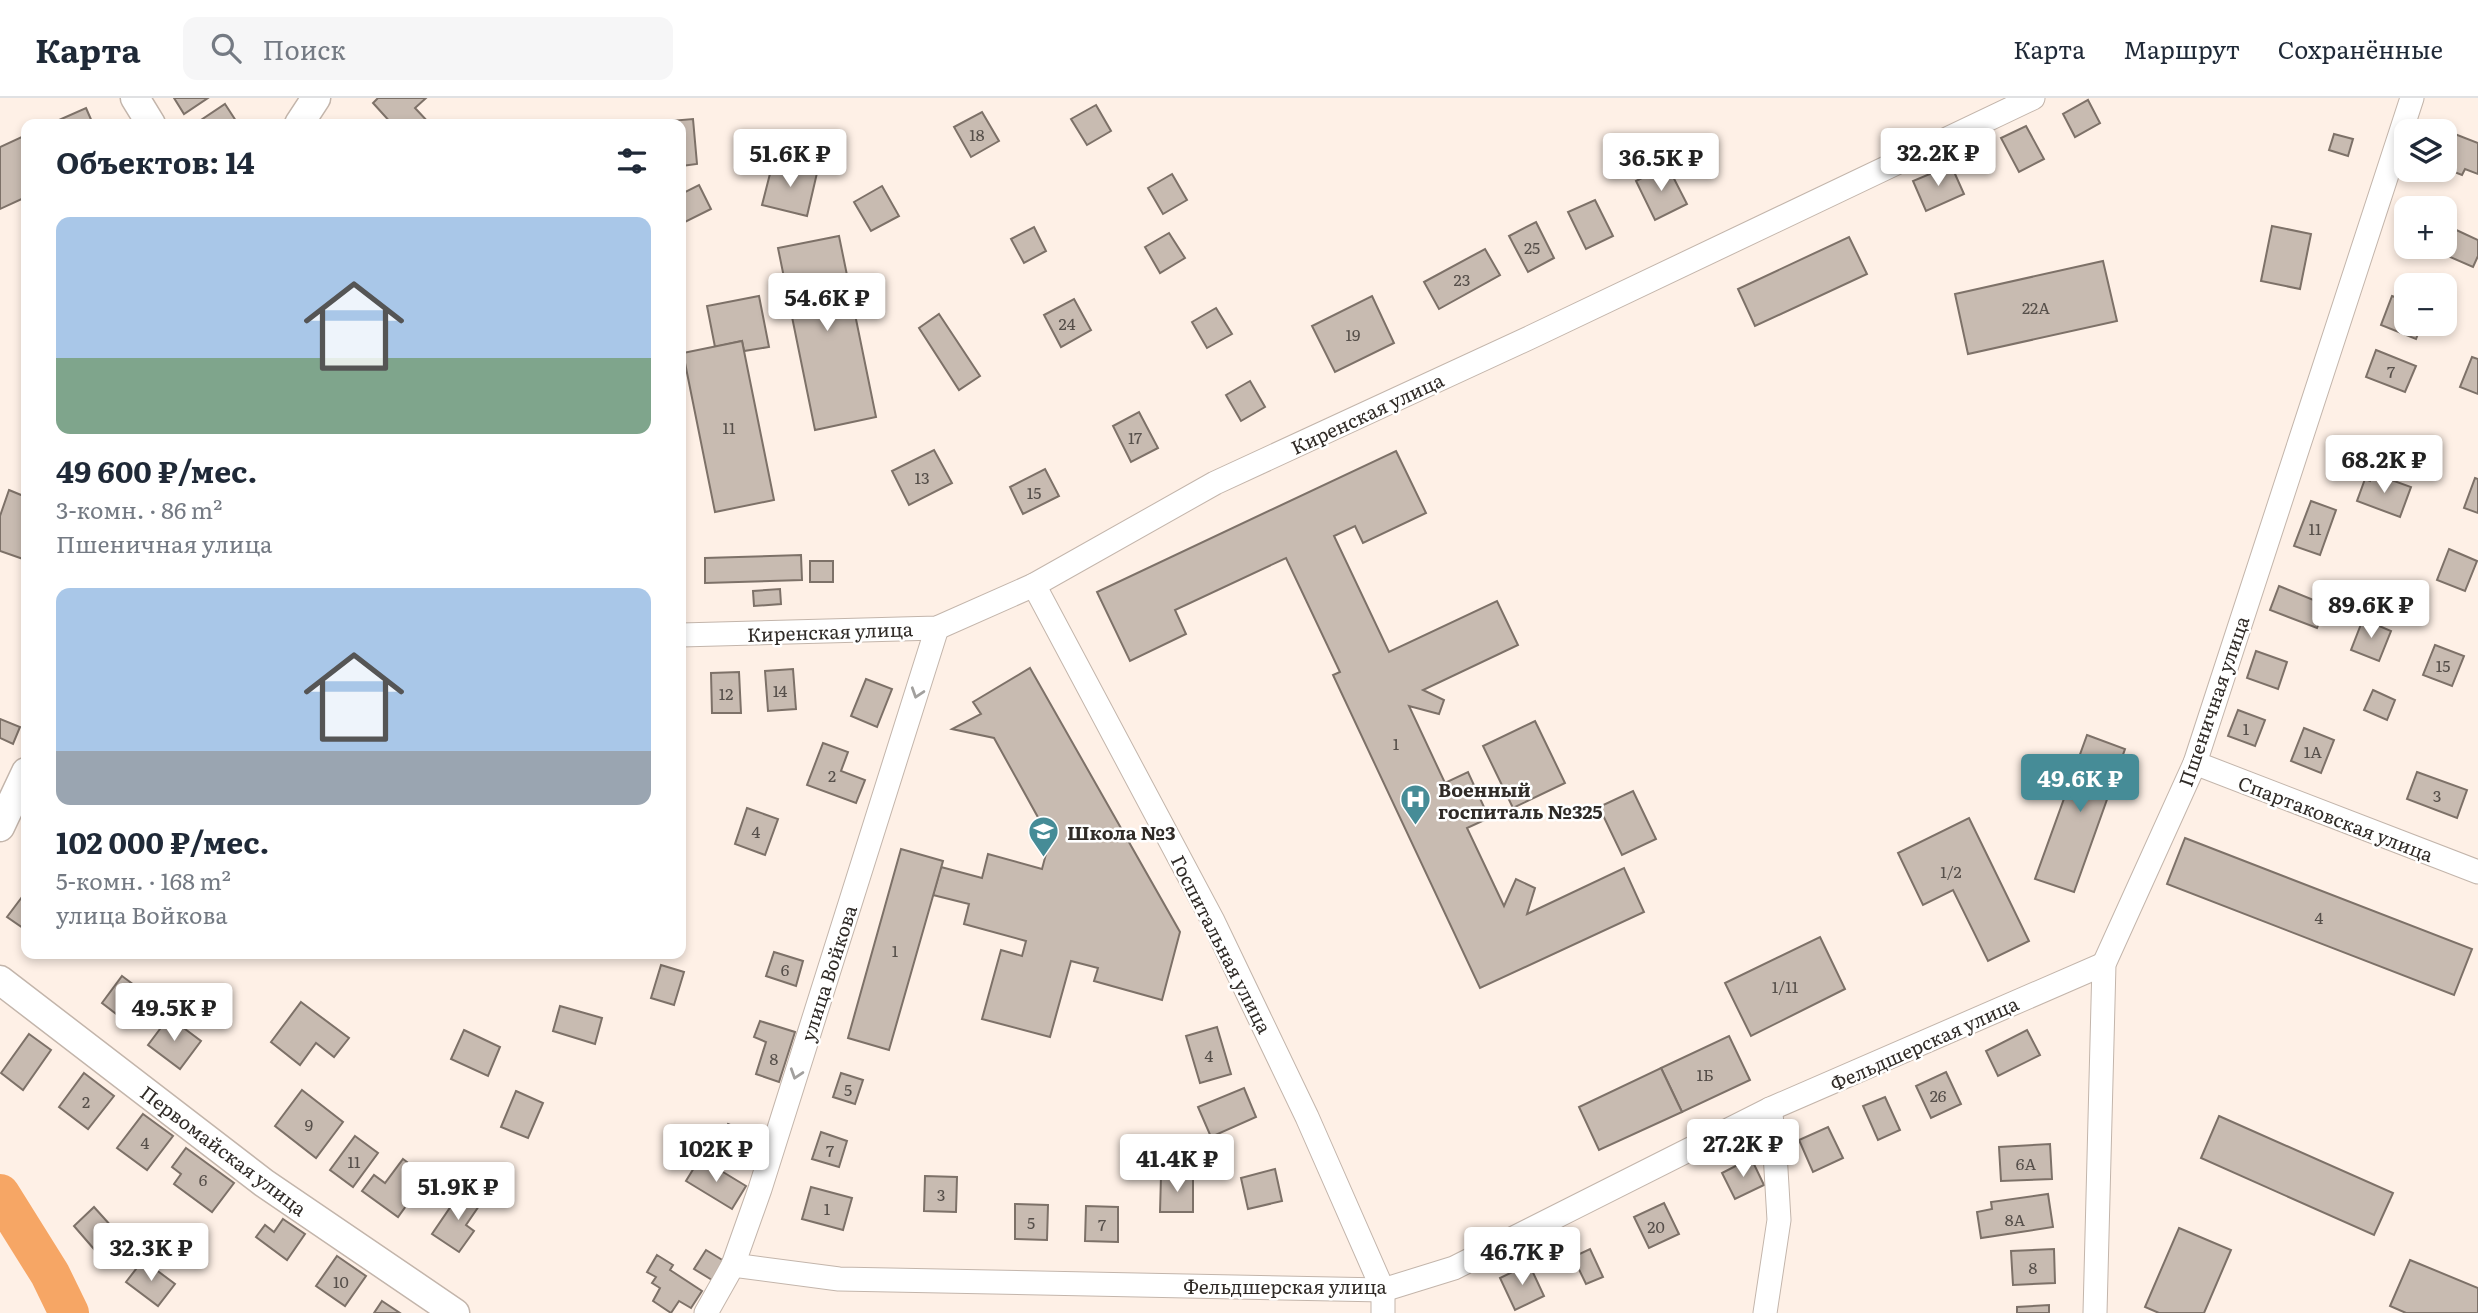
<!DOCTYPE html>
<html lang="ru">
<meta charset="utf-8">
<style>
:root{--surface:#fff;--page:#f6f6f7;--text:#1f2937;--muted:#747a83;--line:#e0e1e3;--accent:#468c97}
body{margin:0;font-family:Literata,serif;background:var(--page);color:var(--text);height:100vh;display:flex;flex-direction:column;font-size:26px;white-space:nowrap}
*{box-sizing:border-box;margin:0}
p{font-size:23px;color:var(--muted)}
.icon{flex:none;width:38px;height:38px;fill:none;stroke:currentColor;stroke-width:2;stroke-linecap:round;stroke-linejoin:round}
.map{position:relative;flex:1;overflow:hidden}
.panel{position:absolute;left:21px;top:21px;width:665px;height:840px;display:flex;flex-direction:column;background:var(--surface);border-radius:14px;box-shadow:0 4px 10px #0003}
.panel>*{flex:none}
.buttons{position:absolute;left:2394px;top:21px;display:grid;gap:14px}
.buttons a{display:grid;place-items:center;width:63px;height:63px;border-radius:14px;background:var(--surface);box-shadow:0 4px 10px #0003;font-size:35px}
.price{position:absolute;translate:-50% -60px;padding:0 16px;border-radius:7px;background:#fff;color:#222;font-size:23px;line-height:46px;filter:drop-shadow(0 2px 4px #0008)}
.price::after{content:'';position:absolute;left:50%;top:42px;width:21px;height:16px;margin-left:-10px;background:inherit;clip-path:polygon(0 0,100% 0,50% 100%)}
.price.current{background:var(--accent);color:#fff}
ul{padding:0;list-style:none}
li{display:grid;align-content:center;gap:14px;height:371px;padding:0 35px}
li span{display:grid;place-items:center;height:217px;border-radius:14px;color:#555}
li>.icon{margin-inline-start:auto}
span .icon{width:126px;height:126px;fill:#fffc;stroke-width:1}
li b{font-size:30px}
h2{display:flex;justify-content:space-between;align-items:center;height:84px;padding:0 35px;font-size:30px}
header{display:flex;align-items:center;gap:42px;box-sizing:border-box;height:98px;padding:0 35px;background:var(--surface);border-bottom:2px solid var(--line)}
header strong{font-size:33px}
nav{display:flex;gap:38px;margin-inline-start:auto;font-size:24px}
.search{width:490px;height:63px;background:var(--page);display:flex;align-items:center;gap:18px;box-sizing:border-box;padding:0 24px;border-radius:14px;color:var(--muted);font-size:26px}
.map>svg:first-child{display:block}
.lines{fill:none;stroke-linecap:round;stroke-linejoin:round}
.river{stroke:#f6a665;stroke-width:40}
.building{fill:#c8bbb1;stroke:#7d7168;stroke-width:2}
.minor-casing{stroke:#c3b5ab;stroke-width:25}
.tertiary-casing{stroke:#c3b5ab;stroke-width:31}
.minor{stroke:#fff;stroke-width:23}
.tertiary{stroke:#fff;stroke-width:28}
.oneway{stroke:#a2a09e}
.labels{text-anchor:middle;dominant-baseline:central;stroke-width:5;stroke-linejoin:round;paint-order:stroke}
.number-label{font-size:16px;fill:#564f4a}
.street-label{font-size:19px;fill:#302b27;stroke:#fff}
.poi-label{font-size:19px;font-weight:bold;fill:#302b27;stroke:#fff;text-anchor:start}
</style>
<header>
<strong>Карта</strong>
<div class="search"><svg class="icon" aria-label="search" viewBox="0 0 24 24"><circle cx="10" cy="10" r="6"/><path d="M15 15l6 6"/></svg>Поиск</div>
<nav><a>Карта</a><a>Маршрут</a><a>Сохранённые</a></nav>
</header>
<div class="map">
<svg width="2478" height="1215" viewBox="0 0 2478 1215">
<rect width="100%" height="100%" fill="#fef0e6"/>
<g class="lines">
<polyline class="river" points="0,1096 50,1176 69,1215"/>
</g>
<g class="building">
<polygon points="174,0 208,0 184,16"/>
<polygon points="378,0 426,0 415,10 430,26 392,26 373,5"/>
<polygon points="2088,2 2100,25 2075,39 2063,16"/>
<polygon points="225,6 238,26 195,26"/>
<polygon points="1096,7 1111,33 1087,47 1071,21"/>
<polygon points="86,10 93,26 50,26"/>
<polygon points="982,14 999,43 971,59 954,29"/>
<polygon points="693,21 697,66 681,68 681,26 635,26"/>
<polygon points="2026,28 2044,61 2019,74 2001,40"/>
<polygon points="2447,33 2478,45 2478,76 2465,71 2462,77 2449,72 2452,64 2445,61 2445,38"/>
<polygon points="2334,36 2353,41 2348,58 2329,52"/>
<polygon points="26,37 26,99 0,111 0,49"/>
<polygon points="773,64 817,75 807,118 762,107"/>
<polygon points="1667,67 1687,106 1655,122 1636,83"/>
<polygon points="1951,67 1964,96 1926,113 1913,83"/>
<polygon points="1172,76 1187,102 1163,116 1148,90"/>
<polygon points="699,87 711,111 681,126 681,96"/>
<polygon points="882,88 899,118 871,133 854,104"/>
<polygon points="1595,102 1613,138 1586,151 1568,114"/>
<polygon points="1536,124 1554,160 1528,174 1509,138"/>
<polygon points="2272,128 2311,136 2300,191 2261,183"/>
<polygon points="1034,129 1046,153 1024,165 1011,141"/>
<polygon points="2452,130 2478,142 2478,158 2473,169 2441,155"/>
<polygon points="1169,135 1185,160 1160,175 1145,149"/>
<polygon points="839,138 876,319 815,332 778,150"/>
<polygon points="1849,139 1867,176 1755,228 1738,191"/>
<polygon points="1485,151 1500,177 1439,211 1424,184"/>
<polygon points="2103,163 2117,223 1968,256 1955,196"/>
<polygon points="759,198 769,249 744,253 742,243 715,249 707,208"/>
<polygon points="1372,198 1394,245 1335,274 1312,228"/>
<polygon points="2392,198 2406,203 2406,226 2422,226 2416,241 2381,227"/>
<polygon points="1074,201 1091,232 1061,249 1044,217"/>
<polygon points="1216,210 1232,236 1207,250 1192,224"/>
<polygon points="939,216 980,278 959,292 919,230"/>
<polygon points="742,243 774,402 715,414 683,255"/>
<polygon points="2376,252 2416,268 2405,294 2366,279"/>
<polygon points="2472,259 2478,261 2478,296 2460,289"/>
<polygon points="1250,283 1265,309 1241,323 1226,297"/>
<polygon points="1139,314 1158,350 1131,364 1113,328"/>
<polygon points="934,352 952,385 909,407 892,373"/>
<polygon points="1396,353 1426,415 1363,445 1355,428 1334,438 1389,554 1497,503 1518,547 1423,592 1444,602 1439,616 1409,608 1445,685 1468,674 1489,720 1467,730 1504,808 1516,781 1535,790 1527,816 1624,770 1644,814 1480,890 1333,577 1340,574 1286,460 1175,512 1186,536 1130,563 1097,494"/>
<polygon points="1045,371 1059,398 1023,416 1010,389"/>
<polygon points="2372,375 2411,389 2400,419 2357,403 2365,381 2370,383"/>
<polygon points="2475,380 2478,381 2478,415 2464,410"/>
<polygon points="9,392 26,399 26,462 0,453 0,418"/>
<polygon points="2311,403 2336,412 2320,457 2294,448"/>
<polygon points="2449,451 2477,463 2465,493 2437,482"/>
<polygon points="801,457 802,482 705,485 705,460"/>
<rect x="810" y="463" width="23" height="21"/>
<polygon points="2279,488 2326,507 2317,530 2270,512"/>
<polygon points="780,491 781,506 754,508 753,493"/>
<polygon points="2363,521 2391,533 2379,563 2351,552"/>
<polygon points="2435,547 2464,558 2452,588 2423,577"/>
<polygon points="2256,553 2287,564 2278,591 2247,580"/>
<polygon points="1030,570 1180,834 1162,902 1094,883 1098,870 1071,863 1050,939 982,921 1001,852 1022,858 1026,843 964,826 969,806 933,797 941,769 982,780 988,756 1042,771 1050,741 994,640 952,631 981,616 973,604"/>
<polygon points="793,571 796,611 768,613 765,573"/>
<polygon points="739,574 741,615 712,615 711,575"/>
<polygon points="866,581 892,591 877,629 851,618"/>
<polygon points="2373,592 2395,602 2387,622 2364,612"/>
<polygon points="2238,612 2265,622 2255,648 2228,638"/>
<polygon points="0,621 20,629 13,646 0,640"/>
<polygon points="1535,623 1565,685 1513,710 1483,648"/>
<polygon points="2304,630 2334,642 2321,675 2291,663"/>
<polygon points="2087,637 2125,651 2074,794 2035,781"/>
<polygon points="823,645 848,654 841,673 865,682 856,705 807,687"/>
<polygon points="2417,674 2467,692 2457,720 2407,701"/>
<polygon points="1633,693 1656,741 1622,757 1599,709"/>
<polygon points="747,710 778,721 765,757 735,746"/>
<polygon points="1969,720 2029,843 1988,863 1953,792 1923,807 1898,755"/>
<polygon points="2185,740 2472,851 2454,897 2167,786"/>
<polygon points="901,751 943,763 889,952 848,940"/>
<polygon points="25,795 26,796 26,832 7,819"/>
<polygon points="1820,839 1845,891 1751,938 1725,885"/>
<polygon points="774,854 803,863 796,888 766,878"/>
<polygon points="661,867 684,874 674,907 651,900"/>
<polygon points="122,878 154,902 133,929 102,905"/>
<polygon points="301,904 349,940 334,959 316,945 300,967 271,944"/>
<polygon points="560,908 602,920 595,946 553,933"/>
<polygon points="169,919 201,943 180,971 148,947"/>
<polygon points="760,923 795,934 779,984 756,976 766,944 754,939"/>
<polygon points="1217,929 1231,976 1200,985 1186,938"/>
<polygon points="464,932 500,949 488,978 451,961"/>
<polygon points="2027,932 2040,957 1998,978 1986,953"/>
<polygon points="29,936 51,952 23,992 1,975"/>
<polygon points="1729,938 1750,982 1682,1014 1661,970"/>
<polygon points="1661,970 1682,1014 1599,1052 1579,1009"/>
<polygon points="1946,974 1961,1006 1931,1020 1916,988"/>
<polygon points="84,975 114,998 88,1031 59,1009"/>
<polygon points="841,975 863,982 855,1006 833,999"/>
<polygon points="1244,990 1256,1019 1211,1039 1198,1009"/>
<polygon points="302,992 343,1024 316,1060 275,1028"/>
<polygon points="516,993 543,1005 528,1040 501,1029"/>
<polygon points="1885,999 1900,1032 1878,1042 1863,1008"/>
<polygon points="143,1016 173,1038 147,1072 117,1050"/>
<polygon points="2219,1018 2393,1095 2374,1137 2201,1060"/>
<polygon points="728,1026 761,1041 751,1064 733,1056 731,1061 716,1055"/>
<polygon points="1828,1029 1843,1060 1813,1074 1799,1042"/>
<polygon points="821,1034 847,1043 839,1069 812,1061"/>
<polygon points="355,1038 378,1055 353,1089 330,1072"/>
<polygon points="2050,1046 2052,1081 2001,1083 1999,1049"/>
<polygon points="186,1050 234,1085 212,1114 174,1086 181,1076 172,1069"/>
<polygon points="700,1060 746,1088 732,1111 686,1083"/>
<polygon points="1751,1060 1764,1087 1735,1101 1722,1075"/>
<polygon points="403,1061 427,1079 398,1119 362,1093 374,1077 385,1085"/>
<polygon points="1275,1071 1282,1103 1248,1111 1241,1080"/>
<polygon points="925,1078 957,1079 956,1114 924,1113"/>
<polygon points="1161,1078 1193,1079 1193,1114 1160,1114"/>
<polygon points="811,1089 852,1100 843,1132 802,1121"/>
<polygon points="462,1092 481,1105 466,1127 474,1133 459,1154 432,1136"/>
<polygon points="2048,1096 2053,1129 1981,1140 1977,1114 1992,1111 1991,1104"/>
<polygon points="1664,1105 1679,1136 1649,1150 1634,1119"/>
<polygon points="1015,1106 1048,1107 1047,1142 1015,1141"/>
<polygon points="1086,1108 1118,1109 1118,1144 1085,1143"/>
<polygon points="94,1109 121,1139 100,1158 74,1128"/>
<polygon points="283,1121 305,1136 287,1162 256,1139 265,1127 274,1134"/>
<polygon points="2179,1130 2231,1152 2204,1215 2159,1215 2145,1209"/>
<polygon points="1590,1151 1603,1179 1586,1186 1573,1159"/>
<polygon points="2054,1151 2055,1185 2013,1187 2011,1153"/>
<polygon points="706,1152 724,1163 712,1182 694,1171"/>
<polygon points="657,1157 673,1167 670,1172 702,1193 691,1210 679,1203 671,1215 653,1203 660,1190 652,1185 656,1179 647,1174"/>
<polygon points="337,1158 366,1178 345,1208 316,1188"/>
<polygon points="143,1162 175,1186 158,1208 126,1184"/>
<polygon points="2410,1162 2478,1190 2478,1215 2406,1215 2390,1208"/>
<polygon points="1529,1166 1544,1198 1515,1212 1500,1180"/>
<polygon points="382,1203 400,1215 374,1215"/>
<polygon points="2049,1207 2049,1215 2017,1215 2017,1209"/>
</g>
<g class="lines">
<defs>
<g id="minor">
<polyline points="1034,487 1213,823 1307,1019 1383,1192 1383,1215"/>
<polyline points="681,537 937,530 1034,487 1215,385 1531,239 2033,0"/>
<polyline points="2195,665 2478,774"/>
<polyline points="733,1167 839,1181 1383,1192 1454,1170 1770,1011 2104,866"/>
<polyline points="706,1215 733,1167 760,1091 937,530"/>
<polyline points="1765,1215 1779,1122 1774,1038 1770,1011"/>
<polyline points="2095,1215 2104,866 2195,665 2412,0"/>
</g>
<g id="tertiary">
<polyline points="135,0 151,26"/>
<polyline points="299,26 316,0"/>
<polyline points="0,729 26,674"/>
<polyline points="0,882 264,1085 455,1215"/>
</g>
</defs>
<use href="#minor" class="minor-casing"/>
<use href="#tertiary" class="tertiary-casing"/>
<use href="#minor" class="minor"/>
<use href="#tertiary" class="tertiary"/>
</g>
<defs><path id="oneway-chevron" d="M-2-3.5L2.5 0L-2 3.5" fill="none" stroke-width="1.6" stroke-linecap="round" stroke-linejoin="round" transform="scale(1.75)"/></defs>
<g class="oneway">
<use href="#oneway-chevron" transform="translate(917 595) rotate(108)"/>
<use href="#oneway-chevron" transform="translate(796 976) rotate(108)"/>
</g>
<defs>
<symbol id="hospital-pin" viewBox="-11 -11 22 30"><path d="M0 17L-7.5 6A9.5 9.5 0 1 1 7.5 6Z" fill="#468c97" stroke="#fff"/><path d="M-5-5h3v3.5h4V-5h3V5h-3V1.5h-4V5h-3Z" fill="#fff"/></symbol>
<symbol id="school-pin" viewBox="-11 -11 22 30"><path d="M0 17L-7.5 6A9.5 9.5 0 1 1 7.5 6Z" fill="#468c97" stroke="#fff"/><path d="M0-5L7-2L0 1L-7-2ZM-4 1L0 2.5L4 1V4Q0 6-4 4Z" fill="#fff"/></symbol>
</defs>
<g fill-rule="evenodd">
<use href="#hospital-pin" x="1398" y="684" width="35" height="47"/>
<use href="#school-pin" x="1026" y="716" width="35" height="47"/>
</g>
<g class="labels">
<g class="number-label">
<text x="977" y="36">18</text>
<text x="1532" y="149">25</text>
<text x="1462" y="181">23</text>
<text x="2036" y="209">22А</text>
<text x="1067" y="225">24</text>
<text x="1353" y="236">19</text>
<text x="2391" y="273">7</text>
<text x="729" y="329">11</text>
<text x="1135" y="339">17</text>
<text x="922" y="379">13</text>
<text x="1034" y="394">15</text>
<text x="2315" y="430">11</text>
<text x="2443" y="567">15</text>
<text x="780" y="592">14</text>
<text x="726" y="595">12</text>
<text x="2246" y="630">1</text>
<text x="1396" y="645">1</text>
<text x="2313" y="653">1А</text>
<text x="832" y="677">2</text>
<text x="2437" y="697">3</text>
<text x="756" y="733">4</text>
<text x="1951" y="773">1/2</text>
<text x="2319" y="819">4</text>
<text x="895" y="852">1</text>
<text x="785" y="871">6</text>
<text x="1785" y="888">1/11</text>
<text x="1209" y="957">4</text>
<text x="774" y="960">8</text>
<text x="1705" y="976">1Б</text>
<text x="848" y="991">5</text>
<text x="1938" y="997">26</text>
<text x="86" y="1003">2</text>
<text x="309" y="1026">9</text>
<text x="145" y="1044">4</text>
<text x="830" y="1052">7</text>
<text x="354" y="1063">11</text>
<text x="2026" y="1065">6А</text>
<text x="203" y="1081">6</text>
<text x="941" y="1096">3</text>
<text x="827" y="1110">1</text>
<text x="2015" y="1121">8А</text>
<text x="1031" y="1124">5</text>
<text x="1102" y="1126">7</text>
<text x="1656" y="1128">20</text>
<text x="2033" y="1169">8</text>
<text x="341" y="1183">10</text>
</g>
<g class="street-label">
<text transform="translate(1367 315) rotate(-25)">Киренская улица</text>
<text transform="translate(830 533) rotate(-2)">Киренская улица</text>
<text transform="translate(2213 603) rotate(-71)">Пшеничная улица</text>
<text transform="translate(2336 720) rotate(21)">Спартаковская улица</text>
<text transform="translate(1222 846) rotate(63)">Госпитальная улица</text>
<text transform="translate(828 875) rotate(-72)">улица Войкова</text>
<text transform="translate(1924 945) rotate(-24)">Фельдшерская улица</text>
<text transform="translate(224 1052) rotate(37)">Первомайская улица</text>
<text x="1285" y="1188">Фельдшерская улица</text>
</g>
<g class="poi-label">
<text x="1438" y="691">Военный<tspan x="1438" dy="22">госпиталь №325</tspan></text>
<text x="1067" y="734">Школа №3</text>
</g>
</g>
</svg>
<div class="buttons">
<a><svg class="icon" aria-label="layers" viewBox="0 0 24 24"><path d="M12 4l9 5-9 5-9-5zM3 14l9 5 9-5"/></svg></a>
<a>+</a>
<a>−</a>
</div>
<b class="price" style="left:1938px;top:90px">32.2K ₽</b>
<b class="price" style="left:790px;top:91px">51.6K ₽</b>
<b class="price" style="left:1661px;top:95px">36.5K ₽</b>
<b class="price" style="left:827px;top:235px">54.6K ₽</b>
<b class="price" style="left:2384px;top:397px">68.2K ₽</b>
<b class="price" style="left:2371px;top:542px">89.6K ₽</b>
<b class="price current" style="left:2080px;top:716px">49.6K ₽</b>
<b class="price" style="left:174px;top:945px">49.5K ₽</b>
<b class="price" style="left:1743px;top:1081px">27.2K ₽</b>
<b class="price" style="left:716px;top:1086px">102K ₽</b>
<b class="price" style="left:1177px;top:1096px">41.4K ₽</b>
<b class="price" style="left:458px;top:1124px">51.9K ₽</b>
<b class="price" style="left:151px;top:1185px">32.3K ₽</b>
<b class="price" style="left:1522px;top:1189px">46.7K ₽</b>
<section class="panel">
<h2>Объектов: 14<svg class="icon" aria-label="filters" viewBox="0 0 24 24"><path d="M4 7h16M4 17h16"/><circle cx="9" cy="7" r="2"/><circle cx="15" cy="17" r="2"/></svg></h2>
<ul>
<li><span style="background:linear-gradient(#a9c7e8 65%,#7fa58c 0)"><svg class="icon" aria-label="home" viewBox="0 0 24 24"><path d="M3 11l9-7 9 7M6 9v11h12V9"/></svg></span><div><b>49 600 ₽/мес.</b><p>3-комн. · 86 m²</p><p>Пшеничная улица</p></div></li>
<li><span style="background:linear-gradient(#a9c7e8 75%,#9aa5b1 0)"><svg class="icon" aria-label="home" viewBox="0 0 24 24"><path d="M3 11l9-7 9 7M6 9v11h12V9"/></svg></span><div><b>102 000 ₽/мес.</b><p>5-комн. · 168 m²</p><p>улица Войкова</p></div></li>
</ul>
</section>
</div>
